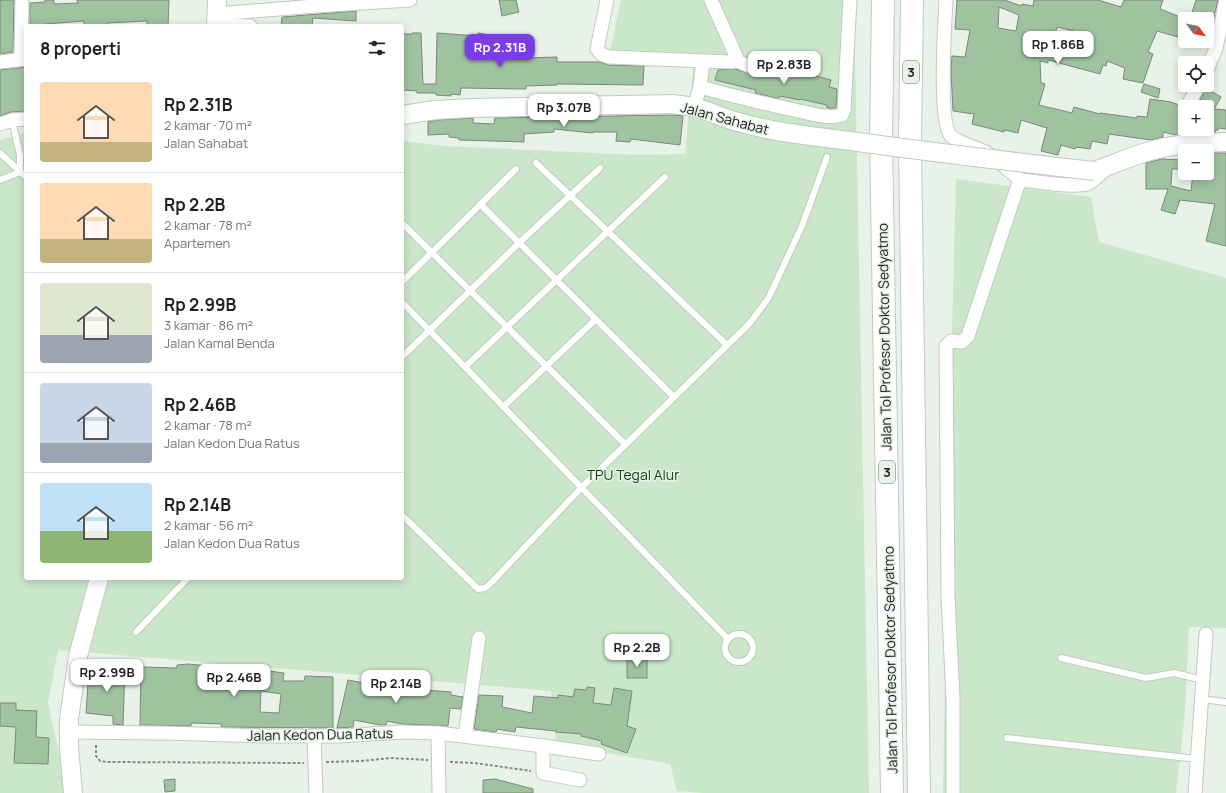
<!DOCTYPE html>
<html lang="id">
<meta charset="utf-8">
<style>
:root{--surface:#fff;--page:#f6f6f6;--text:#222;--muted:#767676;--line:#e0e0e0;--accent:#7c3aed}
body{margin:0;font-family:Manrope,sans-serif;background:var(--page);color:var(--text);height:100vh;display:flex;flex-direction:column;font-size:15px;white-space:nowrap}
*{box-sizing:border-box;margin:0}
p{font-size:13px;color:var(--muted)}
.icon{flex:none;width:22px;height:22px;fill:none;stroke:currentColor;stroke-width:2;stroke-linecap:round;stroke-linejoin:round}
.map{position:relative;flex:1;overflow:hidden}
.panel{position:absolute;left:24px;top:24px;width:380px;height:556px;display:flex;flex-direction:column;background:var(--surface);border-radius:4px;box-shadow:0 2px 10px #0003}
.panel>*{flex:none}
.needle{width:26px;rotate:122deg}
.buttons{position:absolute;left:1178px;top:12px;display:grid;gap:8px}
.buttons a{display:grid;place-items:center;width:36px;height:36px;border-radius:4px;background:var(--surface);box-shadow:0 2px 10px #0003;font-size:20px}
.price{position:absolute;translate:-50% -34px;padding:0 9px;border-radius:8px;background:#fff;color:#222;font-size:13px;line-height:26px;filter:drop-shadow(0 1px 2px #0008)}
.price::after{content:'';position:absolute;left:50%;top:24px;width:12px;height:9px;margin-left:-6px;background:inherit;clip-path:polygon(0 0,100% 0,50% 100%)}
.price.current{background:var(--accent);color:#fff}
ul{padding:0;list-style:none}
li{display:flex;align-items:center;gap:12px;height:100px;padding:0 16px}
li+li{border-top:1px solid var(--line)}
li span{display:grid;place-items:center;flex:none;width:112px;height:80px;border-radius:4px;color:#555}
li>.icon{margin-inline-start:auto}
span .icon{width:48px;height:48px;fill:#fffc;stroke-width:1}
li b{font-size:17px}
h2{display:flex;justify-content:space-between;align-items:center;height:48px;padding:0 16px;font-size:17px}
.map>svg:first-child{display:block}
.green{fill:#cae7c9}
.building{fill:#9fc39f;stroke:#7e867d;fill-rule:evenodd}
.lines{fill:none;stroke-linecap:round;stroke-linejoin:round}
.lane-casing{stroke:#c1cac0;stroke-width:8}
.street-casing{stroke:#c1cac0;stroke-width:15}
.secondary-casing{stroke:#c1cac0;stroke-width:20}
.highway-casing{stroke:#c1cac0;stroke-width:24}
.path{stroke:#838a83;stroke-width:2;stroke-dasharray:3 2;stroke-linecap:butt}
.lane{stroke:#fff;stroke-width:6}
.street{stroke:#fff;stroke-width:13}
.secondary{stroke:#fff;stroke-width:18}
.highway{stroke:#fff;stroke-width:22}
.secondary-bridge-casing{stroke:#c1cac0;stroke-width:20;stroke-linecap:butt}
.secondary-bridge{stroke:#fff;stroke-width:18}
.labels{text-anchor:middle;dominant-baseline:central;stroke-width:3;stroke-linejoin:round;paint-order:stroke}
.shield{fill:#e8f2e8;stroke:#5c625c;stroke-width:1}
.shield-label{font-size:13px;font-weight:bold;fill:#202420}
.street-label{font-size:14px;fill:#202420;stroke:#e8f2e8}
.park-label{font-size:14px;fill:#083e0e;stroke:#e8f2e8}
</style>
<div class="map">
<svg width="1226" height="793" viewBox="0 0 1226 793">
<rect width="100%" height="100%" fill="#e8f2e8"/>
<g class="green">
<polygon points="621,0 854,0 869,793 702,793 677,791 670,764 556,744 551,691 58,650 48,703 68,793 0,793 0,140 26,132 26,578 402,578 402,141 444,146 638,155 685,154 693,68 610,52"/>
<polygon points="956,179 1091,197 1099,242 1226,278 1226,628 1189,627 1185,712 1176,793 943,793 948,481"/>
</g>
<g class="building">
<polygon points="0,0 14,0 13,52 0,54"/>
<polygon points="45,0 54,0 54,4 78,3 77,0 169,0 168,26 147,26 147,21 107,23 107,26 84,26 84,21 45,24 45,26 30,26 30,3 45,2"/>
<polygon points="499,0 516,0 519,12 502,16"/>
<path d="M957,0H1005L1021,6L1022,4L1033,6L1034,0H1098L1121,7L1124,0H1163L1160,9L1185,19V39L1157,31L1148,52L1153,54L1143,83L1123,79L1125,68L1107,61L1106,66L1103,65L1100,74L1048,60V63L1040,61L1041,83L1045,84L1039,105L1072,113L1074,107L1100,114V113L1137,118V116L1147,117L1150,99L1171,102L1182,106L1185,110V129H1190V133H1178L1176,135L1163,132V137L1151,140L1109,134L1107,144L1092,141L1090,149L1076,147L1075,149L1061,145L1058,155L1041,151L1047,128L1021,120L1018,133L1004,130V132L972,124L974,114L953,111L951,71L952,56L965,57L970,30L955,29ZM999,7L1019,15L1016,31L998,28ZM1057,27L1074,31L1067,55L1051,51Z"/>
<polygon points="1196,0 1218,0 1207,48 1207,19 1190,19"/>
<polygon points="356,11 356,21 313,18 312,26 281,26 282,17"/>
<polygon points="412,33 421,33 423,84 436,84 437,33 478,36 478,33 489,35 486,52 512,53 512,51 524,51 524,58 557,57 557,62 599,62 609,65 644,66 643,85 557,84 557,85 526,86 526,89 461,88 460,95 451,94 451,96 436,95 436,93 417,93 417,91 402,90 402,34 412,34"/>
<polygon points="26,67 26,111 11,112 0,116 0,70"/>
<polygon points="760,68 791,74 792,70 831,80 829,87 837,89 836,108 827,108 827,105 800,99 800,100 780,96 779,98 776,98 755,93 756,90 715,80 718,70 735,69 753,75 759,74"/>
<polygon points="1144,84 1160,89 1158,98 1141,92"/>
<polygon points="1206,88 1221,97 1214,109 1226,110 1226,129 1218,128 1218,130 1216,130 1215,132 1206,132 1206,129 1207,129 1207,107 1201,107 1199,102"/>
<polygon points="672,115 683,116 680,145 631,139 630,142 616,141 617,132 593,132 593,133 554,129 554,132 524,134 524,142 459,140 459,138 449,137 449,134 428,135 428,122 437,120 473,118 473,123 494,124 495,118"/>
<polygon points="1207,153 1226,153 1226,246 1206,241 1215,204 1180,200 1175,214 1161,210 1168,189 1146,189 1146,163 1162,159 1183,160 1182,169 1172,169 1171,186 1191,191 1193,173 1207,173"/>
<rect x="627" y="658" width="20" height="20"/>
<path d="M188,664L240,669V667H250V668L269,669V671L284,673L283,681H304L305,676L333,677V728L221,727L222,724L191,723V726L140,725L141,667L177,668V665ZM261,691L281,694L279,713L260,712Z"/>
<polygon points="102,666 125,667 123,725 113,724 113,716 86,713 88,683 89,683 90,668 102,668"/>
<polygon points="371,677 411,688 411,683 426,685 426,690 451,692 451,695 463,697 461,709 450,708 448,726 402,724 387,721 386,725 380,725 354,720 353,727 337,728 348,680 369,684"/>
<polygon points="587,687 595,688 593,703 611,705 614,688 632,691 627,726 636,729 627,753 601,744 602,741 581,736 581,734 556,732 556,731 516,727 515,732 497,729 496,732 474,729 479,695 503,696 502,707 532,713 534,696 558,698 558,695 573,697 575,689 586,690"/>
<polygon points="0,703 16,703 16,710 37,711 36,737 49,738 48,764 14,763 16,727 0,726"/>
<polygon points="175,779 175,791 165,792 164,780"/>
<polygon points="495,779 533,789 533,793 483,793 483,780"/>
</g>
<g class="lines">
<defs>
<g id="lane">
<polyline points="12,120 20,155 20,172"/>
<polyline points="0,153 26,177"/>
<polyline points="536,163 727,345"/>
<polyline points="0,180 20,172"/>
<polyline points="480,204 674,397"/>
<polyline points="402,223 625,444"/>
<polyline points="402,282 516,169"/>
<polyline points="402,302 728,639"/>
<polyline points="402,357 520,242 600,168"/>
<polyline points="465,367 665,177"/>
<polyline points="503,407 596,319"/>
<polyline points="402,515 478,589 485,588 490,584 581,488 749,324 768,299 802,226 827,157"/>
<polyline points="136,632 188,578"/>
<circle cx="739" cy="648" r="14"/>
<polyline points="1061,658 1146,678 1174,673 1203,680"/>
<polyline points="1201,699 1226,702"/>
<polyline points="1007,738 1197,759"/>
</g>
<g id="street">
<polyline points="22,0 21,52 22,59"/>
<polyline points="607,0 597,49 601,54 609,57 703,61 700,87 694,107"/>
<path d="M946,0C945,22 938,123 951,136C960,144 977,147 987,153C999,161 1009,171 1021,180"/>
<polyline points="216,14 315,6 410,0"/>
<polyline points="223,26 230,25 250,26"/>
<polyline points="734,60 752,67"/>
<polyline points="703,61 732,62 734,60 736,56 711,0"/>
<polyline points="0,62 26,59"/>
<polyline points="1207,70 1216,48 1226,0"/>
<path d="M700,87C733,96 766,104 799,111C812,114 829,119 842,115L844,110L850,0"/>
<polyline points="1193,107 1189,103 1199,85"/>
<polyline points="0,124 12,120 26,119"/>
<polyline points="1197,143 1198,129"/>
<polyline points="68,732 163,733 267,736 339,736 403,732 438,733 543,746 543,773 580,780"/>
<polyline points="438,733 439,793"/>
<polyline points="314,736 316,793"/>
<polyline points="465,736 479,638"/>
<polyline points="543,746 599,754"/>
<path d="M953,793V697L948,597L946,346L951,341L962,342L968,336L1018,185L1021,180C1035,181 1076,189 1089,183C1095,180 1100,174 1106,169"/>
<polyline points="1195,793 1206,634"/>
</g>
<g id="secondary">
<polyline points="216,26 217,0"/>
<polyline points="402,115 436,110 472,108 673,104 694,107 707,111"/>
<path d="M1094,171C1118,163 1142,151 1167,147C1187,143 1206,143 1226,142"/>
<polyline points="73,793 69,747 69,719 78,656 99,578"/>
</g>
<g id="highway">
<polyline points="883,0 881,139 892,793"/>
<polyline points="912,0 910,144 919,793"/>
</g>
</defs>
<use href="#lane" class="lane-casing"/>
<use href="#street" class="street-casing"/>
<use href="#secondary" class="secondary-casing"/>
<use href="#highway" class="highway-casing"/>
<g class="path">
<polyline points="96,745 96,756 100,761 107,762 304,763"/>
<polyline points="326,762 361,761 392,758 428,760"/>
<polyline points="450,762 475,763 531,771"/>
</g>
<use href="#lane" class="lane"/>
<use href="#street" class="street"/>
<use href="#secondary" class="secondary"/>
<use href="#highway" class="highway"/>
<defs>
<path id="secondary-bridge" d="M707,111C756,132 806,135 858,142C937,153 1015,162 1094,171"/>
</defs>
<use href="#secondary-bridge" class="secondary-bridge-casing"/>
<use href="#secondary-bridge" class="secondary-bridge"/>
</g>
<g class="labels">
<g class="shield">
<rect x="903" y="61" width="16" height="22" rx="3"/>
<rect x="879" y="461" width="16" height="22" rx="3"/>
</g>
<g class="shield-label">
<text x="911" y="72">3</text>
<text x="887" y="472">3</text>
</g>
<g class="street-label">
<text transform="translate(725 118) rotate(15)">Jalan Sahabat</text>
<text transform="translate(884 337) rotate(-91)">Jalan Tol Profesor Doktor Sedyatmo</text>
<text transform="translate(890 660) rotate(-91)">Jalan Tol Profesor Doktor Sedyatmo</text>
<text transform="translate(320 734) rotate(-1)">Jalan Kedon Dua Ratus</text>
</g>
<g class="park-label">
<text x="633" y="474">TPU Tegal Alur</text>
</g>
</g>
</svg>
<div class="buttons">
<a><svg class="needle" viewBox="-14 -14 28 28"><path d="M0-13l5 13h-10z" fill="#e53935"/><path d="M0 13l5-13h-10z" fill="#767676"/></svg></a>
<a><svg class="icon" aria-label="locate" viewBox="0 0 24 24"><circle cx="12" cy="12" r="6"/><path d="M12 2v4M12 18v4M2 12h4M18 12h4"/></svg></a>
<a>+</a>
<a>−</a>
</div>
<b class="price" style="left:1058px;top:65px">Rp 1.86B</b>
<b class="price current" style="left:500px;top:68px">Rp 2.31B</b>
<b class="price" style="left:784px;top:85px">Rp 2.83B</b>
<b class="price" style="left:564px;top:128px">Rp 3.07B</b>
<b class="price" style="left:637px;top:668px">Rp 2.2B</b>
<b class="price" style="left:107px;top:693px">Rp 2.99B</b>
<b class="price" style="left:234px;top:698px">Rp 2.46B</b>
<b class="price" style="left:396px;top:704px">Rp 2.14B</b>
<section class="panel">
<h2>8 properti<svg class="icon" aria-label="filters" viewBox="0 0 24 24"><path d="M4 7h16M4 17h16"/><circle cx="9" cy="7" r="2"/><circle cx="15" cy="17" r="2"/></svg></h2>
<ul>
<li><span style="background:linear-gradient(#ffd9b3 75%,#c2b280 0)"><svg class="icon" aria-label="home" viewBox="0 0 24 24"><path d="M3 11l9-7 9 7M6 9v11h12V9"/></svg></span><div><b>Rp 2.31B</b><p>2 kamar · 70 m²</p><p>Jalan Sahabat</p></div></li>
<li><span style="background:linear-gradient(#ffd9b3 70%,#c2b280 0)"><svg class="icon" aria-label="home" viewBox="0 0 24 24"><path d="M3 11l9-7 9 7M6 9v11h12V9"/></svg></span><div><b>Rp 2.2B</b><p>2 kamar · 78 m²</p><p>Apartemen</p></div></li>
<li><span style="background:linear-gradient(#dfe7d0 65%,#9aa5b1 0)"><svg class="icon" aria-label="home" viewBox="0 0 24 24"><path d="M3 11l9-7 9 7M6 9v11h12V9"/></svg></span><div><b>Rp 2.99B</b><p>3 kamar · 86 m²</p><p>Jalan Kamal Benda</p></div></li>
<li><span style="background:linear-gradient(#c9d6e8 75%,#9aa5b1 0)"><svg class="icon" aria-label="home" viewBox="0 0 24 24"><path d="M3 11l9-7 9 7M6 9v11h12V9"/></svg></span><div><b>Rp 2.46B</b><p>2 kamar · 78 m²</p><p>Jalan Kedon Dua Ratus</p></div></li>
<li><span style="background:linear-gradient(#bfe0f5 60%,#8fb573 0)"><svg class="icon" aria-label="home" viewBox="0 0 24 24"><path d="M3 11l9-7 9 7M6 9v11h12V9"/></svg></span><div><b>Rp 2.14B</b><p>2 kamar · 56 m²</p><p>Jalan Kedon Dua Ratus</p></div></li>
</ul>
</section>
</div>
